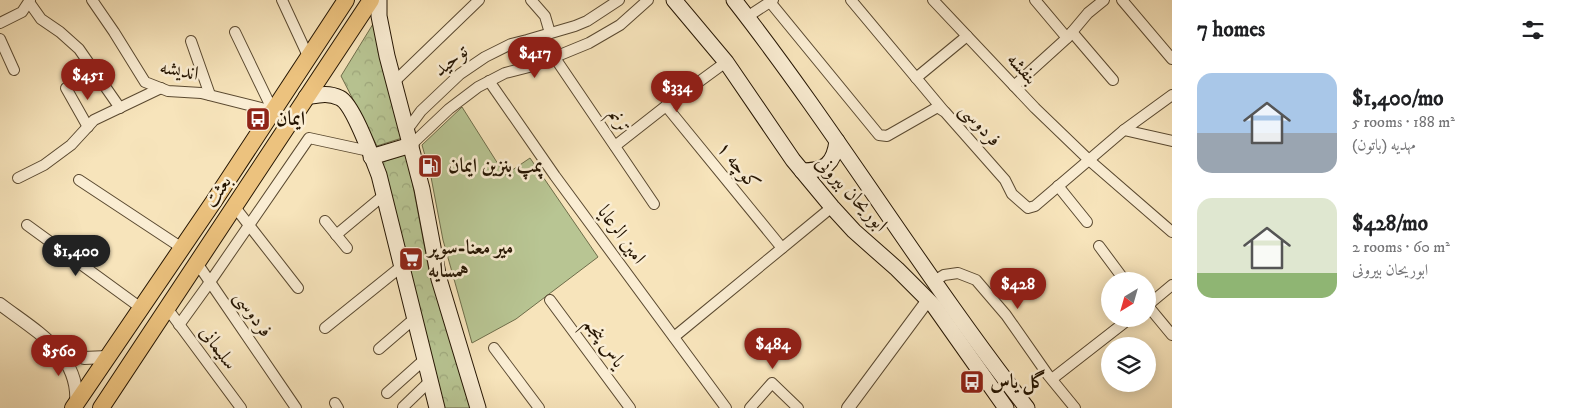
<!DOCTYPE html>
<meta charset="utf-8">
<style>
:root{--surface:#fff;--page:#f6f6f6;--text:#202124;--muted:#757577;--accent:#8f2418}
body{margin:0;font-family:"IM FELL DW Pica",Amiri,serif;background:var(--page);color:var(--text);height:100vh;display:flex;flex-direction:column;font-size:19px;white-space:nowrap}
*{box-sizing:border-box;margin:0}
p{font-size:16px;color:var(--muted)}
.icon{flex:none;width:28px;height:28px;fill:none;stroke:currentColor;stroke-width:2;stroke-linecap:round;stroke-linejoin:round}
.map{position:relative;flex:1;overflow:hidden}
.drawer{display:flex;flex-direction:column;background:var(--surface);width:400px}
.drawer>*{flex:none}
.needle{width:32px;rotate:217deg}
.buttons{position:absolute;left:1101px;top:272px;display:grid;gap:10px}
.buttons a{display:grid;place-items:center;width:55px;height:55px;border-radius:50%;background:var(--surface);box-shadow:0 2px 12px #0003;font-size:25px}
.price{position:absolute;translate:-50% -42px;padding:0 11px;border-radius:18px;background:var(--accent);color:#fff;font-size:16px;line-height:32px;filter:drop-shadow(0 1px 2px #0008)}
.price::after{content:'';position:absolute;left:50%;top:30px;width:15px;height:11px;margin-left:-8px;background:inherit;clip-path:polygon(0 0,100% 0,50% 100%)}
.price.active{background:#222;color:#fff}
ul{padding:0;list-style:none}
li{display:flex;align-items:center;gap:15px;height:125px;padding:0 25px}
li span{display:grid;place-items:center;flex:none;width:140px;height:100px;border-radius:15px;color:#555}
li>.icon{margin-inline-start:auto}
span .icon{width:60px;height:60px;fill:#fffc;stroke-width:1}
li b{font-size:21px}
h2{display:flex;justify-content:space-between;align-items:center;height:60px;padding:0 25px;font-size:21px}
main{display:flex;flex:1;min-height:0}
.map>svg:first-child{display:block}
.forest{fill:url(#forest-crowns);stroke:#6e6d4a}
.green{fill:#b8c593;stroke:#6e6d4a}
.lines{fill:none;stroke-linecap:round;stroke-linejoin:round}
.minor-casing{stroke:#5a4930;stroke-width:12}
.tertiary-casing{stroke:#5a4930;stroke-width:14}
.secondary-casing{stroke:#251502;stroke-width:17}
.primary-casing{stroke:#251502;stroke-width:18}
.minor{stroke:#faedd3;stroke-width:10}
.tertiary{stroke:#faedd3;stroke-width:12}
.secondary{stroke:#faedd3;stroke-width:15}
.primary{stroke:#ecc27e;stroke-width:16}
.labels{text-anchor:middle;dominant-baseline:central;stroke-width:5;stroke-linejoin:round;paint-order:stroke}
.street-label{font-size:20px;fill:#251502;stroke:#faedd3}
.poi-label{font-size:20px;font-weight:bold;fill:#251502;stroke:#faedd3;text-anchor:start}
</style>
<main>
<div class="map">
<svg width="1172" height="408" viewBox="0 0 1172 408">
<defs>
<pattern id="forest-crowns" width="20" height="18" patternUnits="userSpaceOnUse" patternTransform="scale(1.25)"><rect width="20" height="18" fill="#b8c593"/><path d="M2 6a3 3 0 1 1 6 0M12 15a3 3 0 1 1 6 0" fill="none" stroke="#9ea87d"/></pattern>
</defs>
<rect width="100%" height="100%" fill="#f7e4bb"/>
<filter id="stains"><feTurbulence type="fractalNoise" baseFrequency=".004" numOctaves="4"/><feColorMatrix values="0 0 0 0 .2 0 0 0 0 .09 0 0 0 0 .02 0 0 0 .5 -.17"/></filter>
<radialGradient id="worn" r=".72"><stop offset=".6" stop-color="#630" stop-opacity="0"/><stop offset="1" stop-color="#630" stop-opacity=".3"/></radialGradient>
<g class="forest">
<polygon points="373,24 402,138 377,146 341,76"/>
<polygon points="407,154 430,276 472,408 442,408 382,162"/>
</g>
<polygon class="green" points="462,107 505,175 530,158 598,257 516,319 472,343 443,240 431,177 422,145"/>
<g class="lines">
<defs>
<g id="minor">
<polyline points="92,0 114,32 145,82 168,91 201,93 273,111"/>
<polyline points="282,0 308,56"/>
<polyline points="531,0 545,16 550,33"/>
<polyline points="851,0 943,110"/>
<polyline points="933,0 1035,108 1089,160 1172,232"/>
<polyline points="1035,0 1067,38"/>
<polyline points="1122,0 1172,59"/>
<polyline points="29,2 41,19 60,32 79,49 120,108"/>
<polyline points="770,2 879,135 887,136 936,108 939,108 945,112 1005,180 1012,194 1028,208 1035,206 1124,130 1172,95"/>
<polyline points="747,17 773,0"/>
<polyline points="0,23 22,12 30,0"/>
<polyline points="235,32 273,111"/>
<polyline points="1072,32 1113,80"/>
<polyline points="0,39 14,70"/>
<polyline points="191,41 210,95"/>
<polyline points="555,58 654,204"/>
<polyline points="916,78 967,36"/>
<polyline points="489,81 555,176 726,408"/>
<polyline points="394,82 479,0"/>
<polyline points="1014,86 1067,38 1088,13 1104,0"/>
<polyline points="66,88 88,127"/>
<polyline points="666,106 782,248"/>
<polyline points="407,130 421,111 460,74 485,57 511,44 527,40 575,26 587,21 619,0"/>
<polyline points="1124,130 1172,141"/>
<polyline points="411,145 449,109 478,87 505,73 533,66 589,43 620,25 648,0"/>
<polyline points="615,146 666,106 726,62"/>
<polyline points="18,178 44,165 71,145 94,120 161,88"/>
<polyline points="79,180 182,248"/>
<polyline points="1058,186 1087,222"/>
<polyline points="234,206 298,288"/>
<polyline points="325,221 347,248"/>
<polyline points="27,225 141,308"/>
<polyline points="336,235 384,195"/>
<polyline points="1099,246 1125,281"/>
<polyline points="197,263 210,282 309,138 369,151"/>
<polyline points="934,281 944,275 958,273 976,280 1006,315 1048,375 1075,408"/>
<polyline points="550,300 630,408"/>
<polyline points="1148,305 1172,285"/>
<polyline points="1148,306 1172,335"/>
<polyline points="167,308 241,408"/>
<polyline points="179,325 210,282 296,408"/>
<polyline points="325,328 402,266"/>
<polyline points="674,337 832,207"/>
<polyline points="494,348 539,408"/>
<polyline points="379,349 415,318"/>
<polyline points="1052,379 1129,319"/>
<polyline points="387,393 425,359"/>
<polyline points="335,403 338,408"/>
<polyline points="403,407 430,381"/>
<polyline points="750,408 772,383 798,408"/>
</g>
<g id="tertiary">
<path d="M0,304C34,330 80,354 76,403"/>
<polyline points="56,347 84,358 107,357"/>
<polyline points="848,408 928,300"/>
</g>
<g id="secondary">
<polyline points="379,0 379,16 387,56 422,189 439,279 478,408"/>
<polyline points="674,0 726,62 793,160 832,207 854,231 897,269 934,306 1006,408"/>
<path d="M734,0C837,132 924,276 1027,408"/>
<path d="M306,97C318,95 328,92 340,98C353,104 373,160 379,175L437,408"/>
<polyline points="371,157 411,145"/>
<path d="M802,171C825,171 834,164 837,141"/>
</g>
<g id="primary">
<polyline points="73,408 214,201 346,0"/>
<polyline points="101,408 371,0"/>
</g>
</defs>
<use href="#minor" class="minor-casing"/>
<use href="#tertiary" class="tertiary-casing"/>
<use href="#secondary" class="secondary-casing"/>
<use href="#primary" class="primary-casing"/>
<use href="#minor" class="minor"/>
<use href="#tertiary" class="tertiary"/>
<use href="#secondary" class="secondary"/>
<use href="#primary" class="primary"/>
</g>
<defs>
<symbol id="bus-square" viewBox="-11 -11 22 22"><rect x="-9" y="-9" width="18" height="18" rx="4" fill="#8f2418" stroke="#faedd3"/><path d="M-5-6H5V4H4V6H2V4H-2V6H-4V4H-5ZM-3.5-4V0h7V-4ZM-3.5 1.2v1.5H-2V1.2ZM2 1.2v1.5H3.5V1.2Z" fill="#fff"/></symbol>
<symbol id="fuel-square" viewBox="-11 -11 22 22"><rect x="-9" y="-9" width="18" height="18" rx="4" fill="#8f2418" stroke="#faedd3"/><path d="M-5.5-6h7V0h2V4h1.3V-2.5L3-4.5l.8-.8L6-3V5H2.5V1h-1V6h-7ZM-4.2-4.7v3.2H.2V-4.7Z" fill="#fff"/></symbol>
<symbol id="supermarket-square" viewBox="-11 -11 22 22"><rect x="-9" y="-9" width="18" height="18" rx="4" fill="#8f2418" stroke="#faedd3"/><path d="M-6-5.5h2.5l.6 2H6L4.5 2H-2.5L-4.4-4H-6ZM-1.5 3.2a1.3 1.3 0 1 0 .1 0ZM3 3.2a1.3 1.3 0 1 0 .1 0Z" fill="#fff"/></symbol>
</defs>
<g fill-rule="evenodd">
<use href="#bus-square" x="244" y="105" width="28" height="28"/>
<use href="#fuel-square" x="416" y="152" width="28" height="28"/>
<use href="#supermarket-square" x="397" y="245" width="28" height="28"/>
<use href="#bus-square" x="958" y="368" width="28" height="28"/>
</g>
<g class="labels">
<g class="street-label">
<text transform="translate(451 61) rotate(-39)">توحید</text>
<text transform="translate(1022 69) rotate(47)">بنفشه</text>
<text transform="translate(179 71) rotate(11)">اندیشه</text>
<text transform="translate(619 121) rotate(56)">ترنم</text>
<text transform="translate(980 125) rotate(48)">فردوسی</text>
<text transform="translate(738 166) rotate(51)">کوچه ۱</text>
<text transform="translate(218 192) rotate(-57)">بعثت</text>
<text transform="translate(851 194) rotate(47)">ابوریحان بیرونی</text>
<text transform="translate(621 235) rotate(54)">امین الرعایا</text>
<text transform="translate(253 314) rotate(56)">فردوسی</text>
<text transform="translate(604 343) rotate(54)">یاس پنجم</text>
<text transform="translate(218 348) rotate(54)">سلیمانی</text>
</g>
<g class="poi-label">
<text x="276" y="119">ایمان</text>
<text x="448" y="166">پمپ بنزین ایمان</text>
<text x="428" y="248">میر معنا-سوپر<tspan x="428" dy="23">همسایه</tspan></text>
<text x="990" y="382">گل یاس</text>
</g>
</g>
<rect width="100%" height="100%" filter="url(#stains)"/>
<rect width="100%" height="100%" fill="url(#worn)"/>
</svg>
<div class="buttons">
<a><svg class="needle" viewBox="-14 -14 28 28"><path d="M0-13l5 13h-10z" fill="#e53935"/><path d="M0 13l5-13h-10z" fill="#757577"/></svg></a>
<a><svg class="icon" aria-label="layers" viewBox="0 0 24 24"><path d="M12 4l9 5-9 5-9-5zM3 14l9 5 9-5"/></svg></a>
</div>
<b class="price" style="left:535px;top:79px">$417</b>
<b class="price" style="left:88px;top:101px">$451</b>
<b class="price" style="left:677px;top:113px">$334</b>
<b class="price active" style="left:76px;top:277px">$1,400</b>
<b class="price" style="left:1018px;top:310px">$428</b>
<b class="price" style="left:773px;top:370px">$484</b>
<b class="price" style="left:59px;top:377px">$560</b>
</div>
<section class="drawer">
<h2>7 homes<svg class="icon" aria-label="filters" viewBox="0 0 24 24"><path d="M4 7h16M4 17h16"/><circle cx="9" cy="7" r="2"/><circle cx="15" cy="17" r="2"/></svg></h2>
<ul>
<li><span style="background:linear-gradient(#a9c7e8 60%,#9aa5b1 0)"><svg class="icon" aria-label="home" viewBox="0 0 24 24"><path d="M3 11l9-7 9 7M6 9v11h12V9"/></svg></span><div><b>$1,400/mo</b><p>5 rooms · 188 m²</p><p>مهدیه (باتون)</p></div></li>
<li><span style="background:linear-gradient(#dfe7d0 75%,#8fb573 0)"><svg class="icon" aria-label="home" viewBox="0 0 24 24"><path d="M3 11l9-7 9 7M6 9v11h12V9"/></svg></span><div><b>$428/mo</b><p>2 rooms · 60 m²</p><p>ابوریحان بیرونی</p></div></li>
</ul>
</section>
</main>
